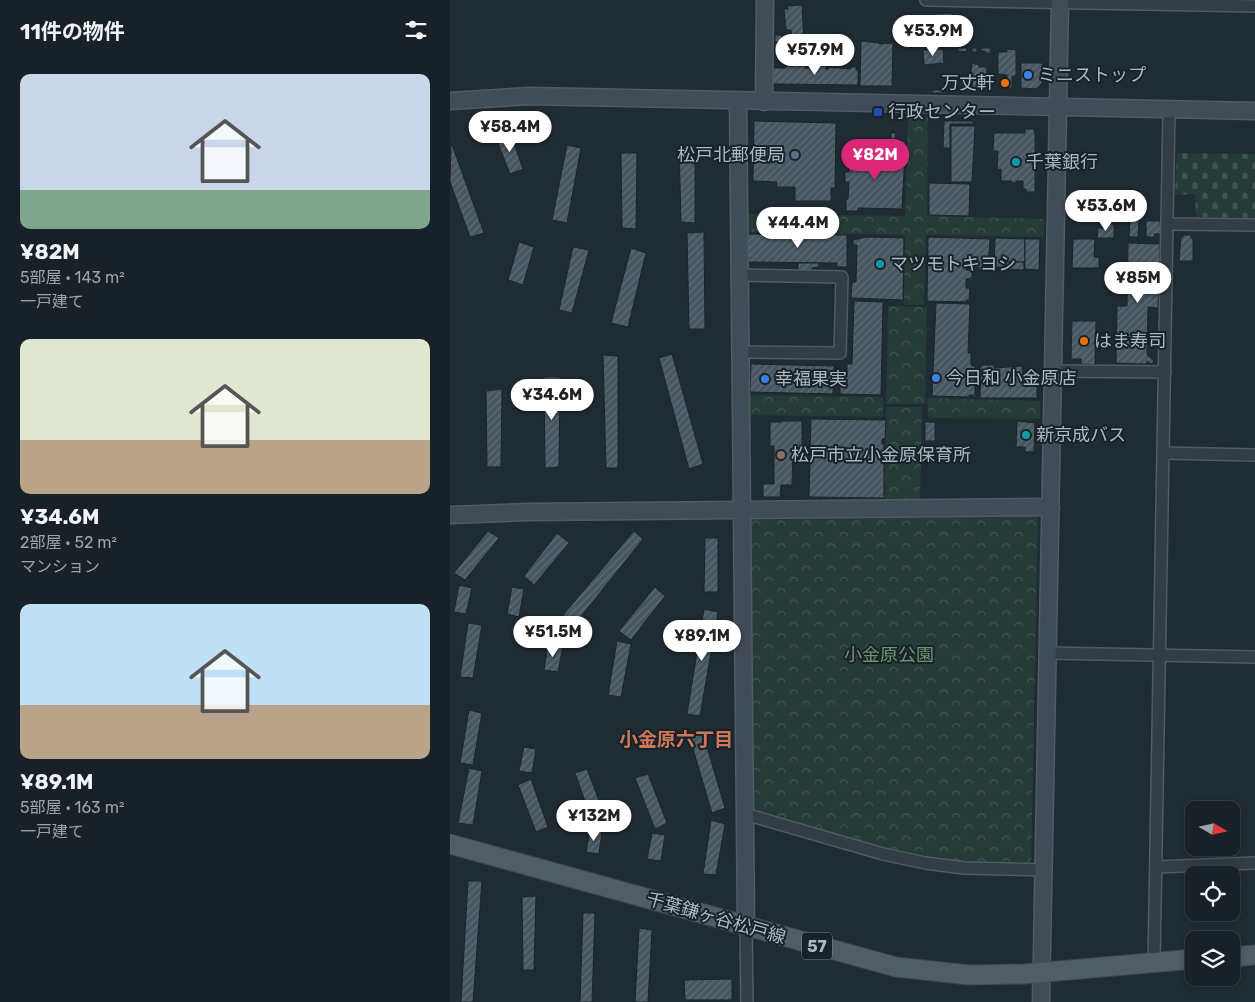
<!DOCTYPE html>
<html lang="ja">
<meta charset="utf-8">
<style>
:root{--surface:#172127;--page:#242e33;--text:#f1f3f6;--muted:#9ea3a7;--line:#363e44;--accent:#db2777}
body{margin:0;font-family:Rubik,"Noto Sans JP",sans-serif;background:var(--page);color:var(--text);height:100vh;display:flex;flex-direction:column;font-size:19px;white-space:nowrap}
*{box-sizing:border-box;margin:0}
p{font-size:16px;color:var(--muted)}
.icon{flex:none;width:28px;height:28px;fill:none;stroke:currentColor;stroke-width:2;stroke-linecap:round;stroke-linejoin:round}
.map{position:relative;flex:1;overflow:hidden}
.side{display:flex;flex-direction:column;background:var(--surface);width:450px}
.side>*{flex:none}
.needle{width:32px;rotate:99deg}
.tools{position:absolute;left:735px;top:801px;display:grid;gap:10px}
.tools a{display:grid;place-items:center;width:55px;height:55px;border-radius:10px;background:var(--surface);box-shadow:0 2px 8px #0003,0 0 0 1px var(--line);font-size:25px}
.price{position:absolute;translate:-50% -42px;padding:0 11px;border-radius:18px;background:#fff;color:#222;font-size:16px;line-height:32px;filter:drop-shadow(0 1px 2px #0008)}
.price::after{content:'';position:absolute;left:50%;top:30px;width:15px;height:11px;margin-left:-8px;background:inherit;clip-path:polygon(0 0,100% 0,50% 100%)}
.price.current{background:var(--accent);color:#fff}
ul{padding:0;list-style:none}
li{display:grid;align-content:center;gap:10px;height:265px;padding:0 20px}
li span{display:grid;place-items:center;height:155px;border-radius:10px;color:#555}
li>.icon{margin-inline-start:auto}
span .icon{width:90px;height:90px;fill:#fffc;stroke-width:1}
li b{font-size:21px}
h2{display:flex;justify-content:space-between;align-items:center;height:60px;padding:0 20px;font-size:21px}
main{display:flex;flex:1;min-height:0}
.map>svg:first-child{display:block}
.cemetery{fill:url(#cemetery-stones)}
.park{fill:url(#park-crowns)}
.building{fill:url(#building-hatch);stroke:#1a242b;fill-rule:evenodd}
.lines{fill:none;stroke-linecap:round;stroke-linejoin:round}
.street-casing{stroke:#505b63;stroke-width:14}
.secondary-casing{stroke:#505b63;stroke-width:19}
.primary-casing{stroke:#3c464e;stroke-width:21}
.street{stroke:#323d45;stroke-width:11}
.secondary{stroke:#404d58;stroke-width:16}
.primary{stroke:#505d65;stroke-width:19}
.shop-dot{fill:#3f7fe0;stroke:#182229;stroke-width:2}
.food-dot{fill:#e8710a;stroke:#182229;stroke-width:2}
.transit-dot{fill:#1a4fb4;stroke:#182229;stroke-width:2}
.service-dot{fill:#5c6f8a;stroke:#182229;stroke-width:2}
.culture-dot{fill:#0f9aa8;stroke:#182229;stroke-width:2}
.education-dot{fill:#8d6e63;stroke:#182229;stroke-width:2}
.labels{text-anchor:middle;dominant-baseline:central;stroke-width:4;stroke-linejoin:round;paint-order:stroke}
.shield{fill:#182229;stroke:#808b94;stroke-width:1}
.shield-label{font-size:16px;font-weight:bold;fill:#acb8c2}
.poi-label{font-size:18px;fill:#acb8c2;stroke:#182229;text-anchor:start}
.park-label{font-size:18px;fill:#6d966f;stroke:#182229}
.street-label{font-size:18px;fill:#acb8c2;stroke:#182229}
.neighbourhood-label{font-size:19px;font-weight:bold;fill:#cf7759;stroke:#182229}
</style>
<main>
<section class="side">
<h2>11件の物件<svg class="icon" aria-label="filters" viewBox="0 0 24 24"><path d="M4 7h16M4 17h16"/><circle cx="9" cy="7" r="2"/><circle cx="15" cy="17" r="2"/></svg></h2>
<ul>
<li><span style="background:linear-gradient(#c9d6e8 75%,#7fa58c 0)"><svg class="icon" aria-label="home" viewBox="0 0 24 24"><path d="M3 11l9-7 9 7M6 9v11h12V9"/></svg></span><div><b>¥82M</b><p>5部屋 · 143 m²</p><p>一戸建て</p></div></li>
<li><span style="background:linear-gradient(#dfe7d0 65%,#b9a48a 0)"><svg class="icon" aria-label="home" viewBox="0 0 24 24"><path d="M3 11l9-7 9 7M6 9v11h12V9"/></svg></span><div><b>¥34.6M</b><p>2部屋 · 52 m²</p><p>マンション</p></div></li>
<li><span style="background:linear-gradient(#bfe0f5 65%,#b9a48a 0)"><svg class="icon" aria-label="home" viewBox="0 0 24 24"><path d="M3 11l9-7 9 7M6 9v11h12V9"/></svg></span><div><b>¥89.1M</b><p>5部屋 · 163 m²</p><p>一戸建て</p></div></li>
</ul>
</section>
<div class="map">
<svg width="805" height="1002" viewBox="0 0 805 1002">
<defs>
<pattern id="cemetery-stones" width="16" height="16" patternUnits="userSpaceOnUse" patternTransform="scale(1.25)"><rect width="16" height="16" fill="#253b37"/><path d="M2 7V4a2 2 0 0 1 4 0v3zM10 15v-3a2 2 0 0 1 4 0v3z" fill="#425552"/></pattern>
<pattern id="park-crowns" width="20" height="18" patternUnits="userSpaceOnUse" patternTransform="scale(1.25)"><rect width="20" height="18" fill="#253b37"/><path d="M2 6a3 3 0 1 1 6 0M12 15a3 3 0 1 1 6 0" fill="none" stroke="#425552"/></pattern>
<pattern id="building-hatch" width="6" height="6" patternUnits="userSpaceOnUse" patternTransform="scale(1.25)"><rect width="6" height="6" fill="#475660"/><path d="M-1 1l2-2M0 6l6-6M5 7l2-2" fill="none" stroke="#5f6c75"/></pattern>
</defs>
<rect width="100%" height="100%" fill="#1f2c34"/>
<polygon class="cemetery" points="727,153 805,154 805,218 746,217 745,194 725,195"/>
<g class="park">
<polygon points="458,116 478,116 477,216 594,219 593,237 476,235 474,305 454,305 455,235 296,232 296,214 455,216"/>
<polygon points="438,306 477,307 475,404 436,404"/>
<polygon points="297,395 433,397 433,417 298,415"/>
<polygon points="477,398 590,401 590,419 478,418"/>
<polygon points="436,407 472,407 470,501 434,503"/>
<polygon points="588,507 581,870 495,866 295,814 292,510"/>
</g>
<g class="building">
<polygon points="352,5 354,43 342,43 341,30 336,30 334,9 338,9 337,6"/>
<polygon points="502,13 503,30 505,30 506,42 501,42 501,44 489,45 489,37 487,37 485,14"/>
<rect x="325" y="35" width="7" height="7"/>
<polygon points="411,41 429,43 429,44 443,43 442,86 410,86"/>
<polygon points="325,43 343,43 342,56 325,55"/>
<polygon points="508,48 517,48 517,52 508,51"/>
<rect x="522" y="48" width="5" height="4"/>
<polygon points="531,48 541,48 540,53 535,53 535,51 531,51"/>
<polygon points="493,49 494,63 474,65 473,50"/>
<polygon points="557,49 566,50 566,76 562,76 562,88 555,88 555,78 557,78 557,75 548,74 548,52 557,52"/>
<polygon points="522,63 529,65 529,67 537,67 536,88 522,88 523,73 521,73"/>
<polygon points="571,63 593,63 592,83 586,89 571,88"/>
<polygon points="336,66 355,66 355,68 368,68 368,66 376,66 376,69 379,69 379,67 400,69 400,67 406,67 406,70 408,70 408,85 322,84 323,68 336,68"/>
<polygon points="482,90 494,90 493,93 482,93"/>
<polygon points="304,121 386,123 385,188 381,188 381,201 345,201 345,187 326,187 327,182 303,181"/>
<polygon points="494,121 523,121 523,124 500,124 500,148 493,148"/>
<polygon points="501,126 525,126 522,182 501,182"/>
<polygon points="575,129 584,129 584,132 585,132 585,192 576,192 576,189 573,189 573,181 566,181 566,183 562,183 562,181 551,181 551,169 547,170 548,151 543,151 544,133 575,133"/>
<polygon points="60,132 73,169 60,174 46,138"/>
<polygon points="441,133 446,133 445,139 441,139"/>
<rect x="444" y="141" width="11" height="11"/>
<polygon points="1,142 34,233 20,237 0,182"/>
<polygon points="117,145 131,148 117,223 102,220"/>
<polygon points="245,146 245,223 231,222 229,147"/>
<polygon points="171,153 187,153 186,229 172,228"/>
<path d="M429,153L455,154L452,209L408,208V211H396V199H398L399,182H395V172H399L400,154H429ZM417,181H428V197H417Z"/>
<polygon points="429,153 455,154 452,209 408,208 408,211 396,211 396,199 398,199 399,182 395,182 395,172 399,172 400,154 429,154"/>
<polygon points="479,183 520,184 519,216 479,215"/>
<polygon points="651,196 665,196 664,222 650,221"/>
<polygon points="680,218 689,219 688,237 679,237"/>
<polygon points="696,221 710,221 711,234 704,234 705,237 696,237"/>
<polygon points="659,224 664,224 664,238 647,238 648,228 657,228"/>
<polygon points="254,232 255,329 239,329 237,233"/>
<polygon points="298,234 397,235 397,267 387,267 387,263 297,262"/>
<polygon points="733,235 741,235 741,238 743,238 743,261 729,261 731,237 733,237"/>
<polygon points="417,237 454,238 453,300 401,298 402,282 406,282 407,245 403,245 403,240"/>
<polygon points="478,237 540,239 538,270 529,270 529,267 517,267 516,270 522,270 522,278 516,279 516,288 520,288 519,300 516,300 516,302 477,301"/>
<polygon points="545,238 575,239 575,262 555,262 555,267 544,267"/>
<polygon points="575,239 590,239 589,270 575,269"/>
<polygon points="623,239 645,239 644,257 649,257 649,268 622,268"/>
<polygon points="69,242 84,247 73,285 58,280"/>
<polygon points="678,243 710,244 708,308 698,307 697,355 704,361 701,364 697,361 696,364 666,363 667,306 677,306"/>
<polygon points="123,247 139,250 122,313 109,310"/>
<polygon points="181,248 196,253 178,327 161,323"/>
<polygon points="556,262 574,262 574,270 556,269"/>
<polygon points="348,263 369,263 369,267 362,268 361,271 348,271"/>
<polygon points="404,301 433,302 431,395 390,394 390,376 397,377 397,364 402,364"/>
<polygon points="486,303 520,304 518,353 521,353 521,365 525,366 525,397 523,397 523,395 519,395 519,397 482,396"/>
<polygon points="622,321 646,321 645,365 631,364 631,359 621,359"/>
<polygon points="222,354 253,464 239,469 209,358"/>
<polygon points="153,355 168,356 168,468 156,468"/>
<polygon points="301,364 384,366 383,394 300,392"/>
<polygon points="531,365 544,365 544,368 572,366 573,376 587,376 587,398 530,398"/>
<polygon points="94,377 110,377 109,467 95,468"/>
<polygon points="52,389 51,467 37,467 36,391"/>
<polygon points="361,419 436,420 435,439 432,439 432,444 434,444 434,498 359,497"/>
<polygon points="332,421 351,421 352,423 352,452 343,452 342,485 331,485 330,497 313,497 313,484 324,484 324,446 320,446 320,422 332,422"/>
<polygon points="567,421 585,423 584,452 575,452 575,447 566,447"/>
<rect x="475" y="422" width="10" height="19"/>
<polygon points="38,531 49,538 15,580 4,573"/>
<polygon points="184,531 193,539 125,624 113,615"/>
<polygon points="107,533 119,543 84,585 74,576"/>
<polygon points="255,538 268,538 268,592 254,592"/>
<polygon points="9,585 22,588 16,614 4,612"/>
<polygon points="62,587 74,589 69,617 57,614"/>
<polygon points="205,587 215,596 181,640 169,631"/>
<polygon points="254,609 268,612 250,716 237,714"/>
<polygon points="18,623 32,625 23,678 10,677"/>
<polygon points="167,641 181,644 171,697 158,695"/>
<polygon points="98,644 113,646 108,672 94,670"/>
<polygon points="19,710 32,713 23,765 10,763"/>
<polygon points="252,730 275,808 262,813 238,732"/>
<polygon points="74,747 86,749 82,773 69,771"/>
<polygon points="19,768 32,771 23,825 8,823"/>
<polygon points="137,769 156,819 143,824 125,773"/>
<polygon points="198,774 217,823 205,829 185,778"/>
<polygon points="81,779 98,827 86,832 68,785"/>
<polygon points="261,820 275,824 266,875 253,874"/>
<polygon points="140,829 152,832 149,854 136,852"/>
<polygon points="202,833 215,835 211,861 197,859"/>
<polygon points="18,881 32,881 23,1002 11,1002"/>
<polygon points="86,896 84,970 73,970 72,897"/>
<polygon points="133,913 145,913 142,1002 130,1002"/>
<polygon points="189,928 202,930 198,1002 185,1002"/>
<polygon points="282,979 282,1000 235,1000 234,980"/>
</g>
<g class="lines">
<defs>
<g id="street">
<polyline points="476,0 805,6"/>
<polyline points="718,224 805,225"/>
<polyline points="290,275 392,277 390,353 291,352"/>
<polyline points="603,371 715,372"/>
<polyline points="713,453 805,455"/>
<polyline points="597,653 805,657"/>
<polyline points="295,814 433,854 475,863 514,868 594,870"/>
<polyline points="706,867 805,863"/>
<polyline points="296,926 297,1002"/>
<polyline points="704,962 719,109"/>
</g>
<g id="secondary">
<polyline points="0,101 79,96 805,111"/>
<polyline points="288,101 296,926"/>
<polyline points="314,102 315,0"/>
<polyline points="0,515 78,512 601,507"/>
<polyline points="591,1002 610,0"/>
</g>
<g id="primary">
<polyline points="0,844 446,967 519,975 574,974 744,959"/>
<polyline points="781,957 805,955"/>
</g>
</defs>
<use href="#street" class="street-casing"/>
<use href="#secondary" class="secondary-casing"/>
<use href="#primary" class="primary-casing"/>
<use href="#street" class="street"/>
<use href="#secondary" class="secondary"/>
<use href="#primary" class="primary"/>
</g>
<g class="shop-dot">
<circle cx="578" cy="75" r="5"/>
<circle cx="486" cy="378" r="5"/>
<circle cx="315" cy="379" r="5"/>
</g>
<g class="food-dot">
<circle cx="555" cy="83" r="5"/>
<circle cx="634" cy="341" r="5"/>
</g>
<rect class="transit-dot" x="423" y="107" width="10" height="10" rx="2.5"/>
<circle class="service-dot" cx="345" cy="155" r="5"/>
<g class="culture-dot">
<circle cx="566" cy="162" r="5"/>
<circle cx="430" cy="264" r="5"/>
<circle cx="576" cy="435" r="5"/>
</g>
<circle class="education-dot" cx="331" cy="455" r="5"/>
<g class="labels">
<rect class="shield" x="352" y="932.5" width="30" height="27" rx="4"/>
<g class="shield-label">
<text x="367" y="946">57</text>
</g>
<g class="poi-label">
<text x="588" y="75">ミニストップ</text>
<text x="545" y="83" text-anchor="end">万丈軒</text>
<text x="438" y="112">行政センター</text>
<text x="335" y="155" text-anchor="end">松戸北郵便局</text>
<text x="576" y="162">千葉銀行</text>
<text x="440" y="264">マツモトキヨシ</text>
<text x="644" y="341">はま寿司</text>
<text x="496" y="378">今日和 小金原店</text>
<text x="325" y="379">幸福果実</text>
<text x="586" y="435">新京成バス</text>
<text x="341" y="455">松戸市立小金原保育所</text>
</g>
<g class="park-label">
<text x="439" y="655">小金原公園</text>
</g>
<g class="street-label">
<text transform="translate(266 918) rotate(16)">千葉鎌ヶ谷松戸線</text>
</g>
<g class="neighbourhood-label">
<text x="226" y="739">小金原六丁目</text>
</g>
</g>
</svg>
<div class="tools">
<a><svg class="needle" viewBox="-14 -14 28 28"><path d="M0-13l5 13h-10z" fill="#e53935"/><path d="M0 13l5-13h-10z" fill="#9ea3a7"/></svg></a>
<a><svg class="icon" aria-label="locate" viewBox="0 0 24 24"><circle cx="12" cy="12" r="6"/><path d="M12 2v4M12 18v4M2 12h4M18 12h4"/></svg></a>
<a><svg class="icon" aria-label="layers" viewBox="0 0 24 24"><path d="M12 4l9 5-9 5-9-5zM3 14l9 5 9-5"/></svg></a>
</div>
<b class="price" style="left:483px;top:57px">¥53.9M</b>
<b class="price" style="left:365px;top:76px">¥57.9M</b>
<b class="price" style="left:60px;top:153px">¥58.4M</b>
<b class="price current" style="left:425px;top:181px">¥82M</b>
<b class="price" style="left:656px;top:232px">¥53.6M</b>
<b class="price" style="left:348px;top:249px">¥44.4M</b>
<b class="price" style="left:688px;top:304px">¥85M</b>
<b class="price" style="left:102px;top:421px">¥34.6M</b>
<b class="price" style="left:103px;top:658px">¥51.5M</b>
<b class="price" style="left:252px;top:662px">¥89.1M</b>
<b class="price" style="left:144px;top:842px">¥132M</b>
</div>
</main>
